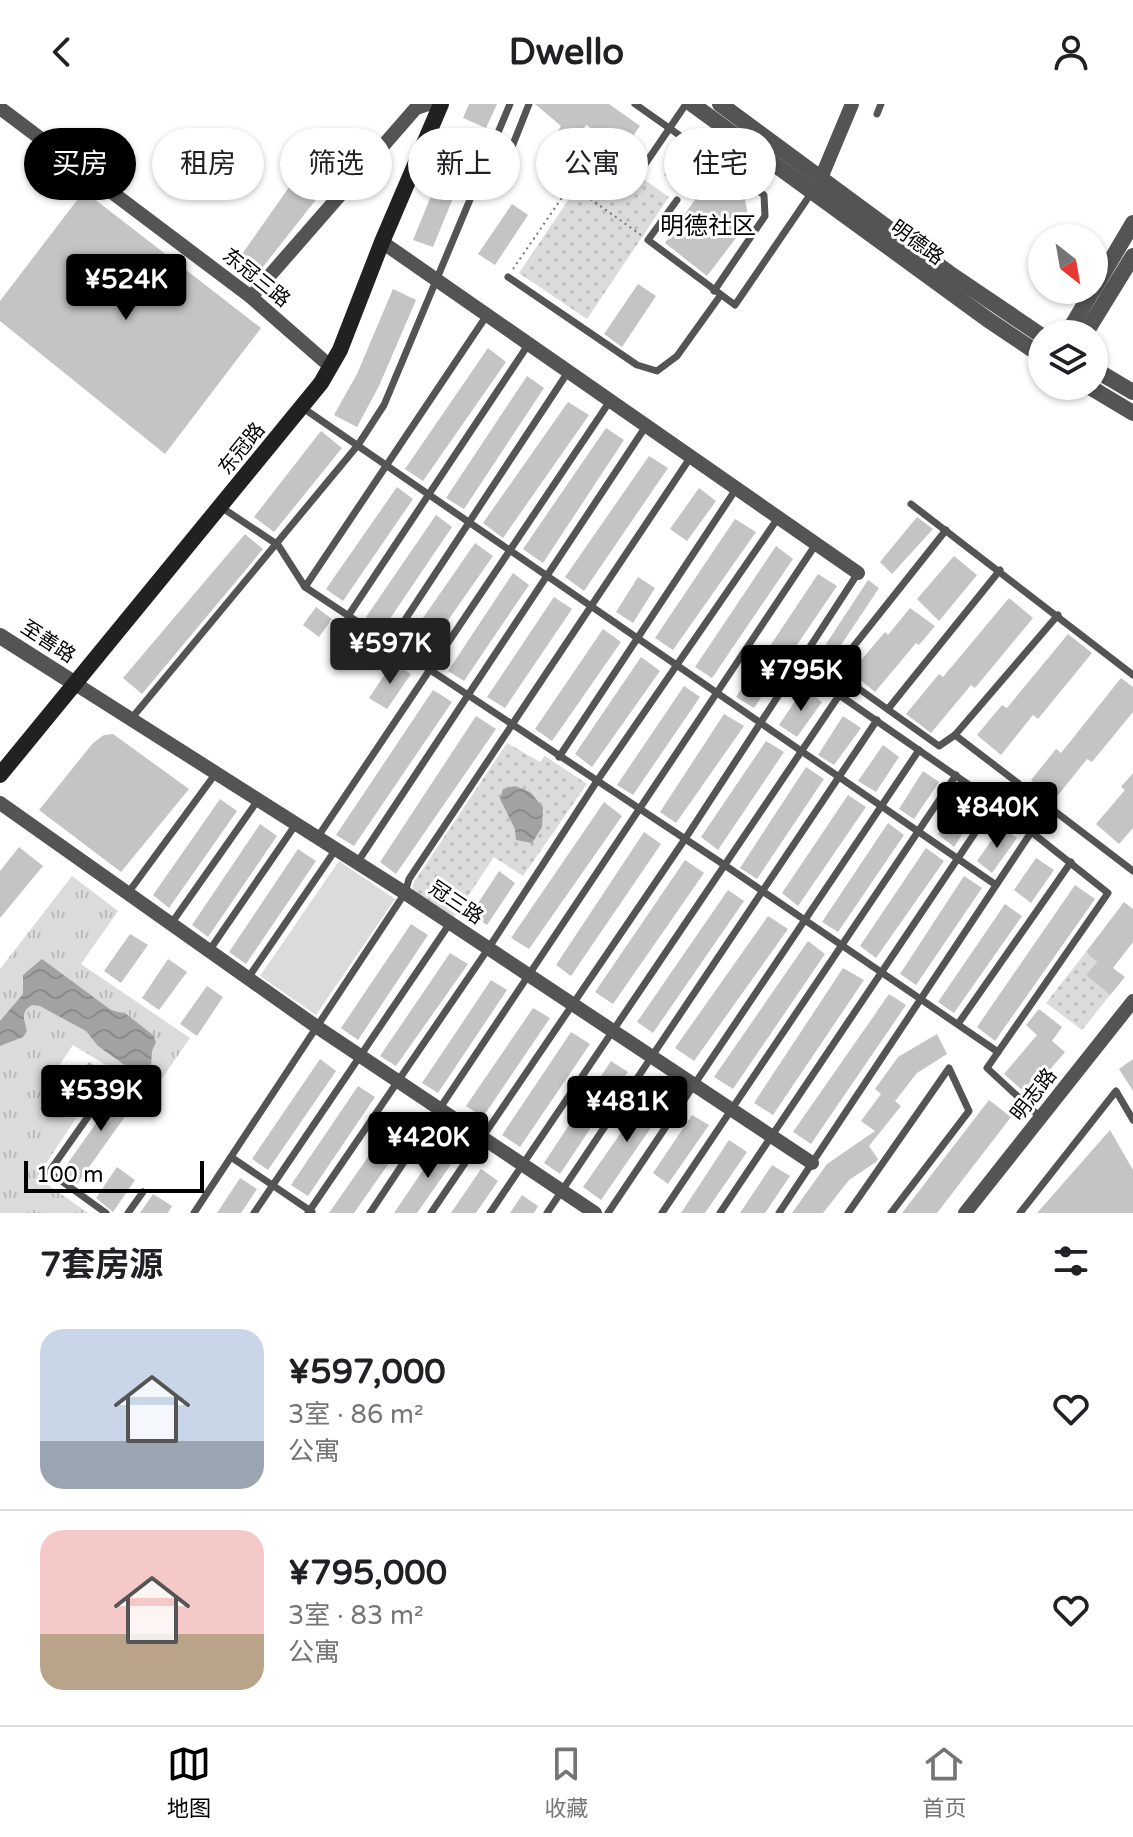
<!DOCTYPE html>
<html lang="zh">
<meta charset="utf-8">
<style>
:root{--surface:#fff;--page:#f6f6f6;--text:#202124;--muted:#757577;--line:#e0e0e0;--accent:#000}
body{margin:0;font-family:"Varela Round","Noto Sans SC",sans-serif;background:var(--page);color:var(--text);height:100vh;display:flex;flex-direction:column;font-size:30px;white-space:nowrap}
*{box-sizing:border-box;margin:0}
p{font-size:26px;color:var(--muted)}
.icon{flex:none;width:44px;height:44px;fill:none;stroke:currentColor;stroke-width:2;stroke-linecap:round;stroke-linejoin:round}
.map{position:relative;height:1109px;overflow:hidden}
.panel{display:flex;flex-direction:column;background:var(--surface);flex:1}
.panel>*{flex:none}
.hud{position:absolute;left:24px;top:24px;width:1086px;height:72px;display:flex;gap:16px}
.needle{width:52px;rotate:149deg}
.buttons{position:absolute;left:1028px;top:120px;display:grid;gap:16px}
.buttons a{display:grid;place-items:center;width:80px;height:80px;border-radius:50%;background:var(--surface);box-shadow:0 2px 6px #0004;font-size:40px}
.scale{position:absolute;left:24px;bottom:20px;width:180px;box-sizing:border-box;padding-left:8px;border:4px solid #000;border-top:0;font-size:22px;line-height:28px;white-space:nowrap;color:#000;-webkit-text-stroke:6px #fff;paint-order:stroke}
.price{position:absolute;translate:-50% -68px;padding:0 18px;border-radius:8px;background:var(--accent);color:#fff;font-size:26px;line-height:52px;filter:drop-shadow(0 2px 4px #0008)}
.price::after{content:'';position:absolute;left:50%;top:48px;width:24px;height:18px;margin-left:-12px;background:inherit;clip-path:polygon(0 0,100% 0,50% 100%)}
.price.selected{background:#222;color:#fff}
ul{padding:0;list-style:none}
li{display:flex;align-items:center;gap:24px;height:200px;padding:0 40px}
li+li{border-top:2px solid var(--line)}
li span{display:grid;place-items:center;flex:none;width:224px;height:160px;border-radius:24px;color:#555}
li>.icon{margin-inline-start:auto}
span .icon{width:96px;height:96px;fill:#fffc;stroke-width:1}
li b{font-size:34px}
h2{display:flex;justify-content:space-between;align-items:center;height:96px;padding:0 40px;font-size:34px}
.pill{padding:0 28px;border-radius:36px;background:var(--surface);box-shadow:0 2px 6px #0004;font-size:28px;line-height:72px}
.pill.selected{background:var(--accent);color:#fff}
header{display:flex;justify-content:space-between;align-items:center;height:104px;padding:0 40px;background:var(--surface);font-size:36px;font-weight:800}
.dock{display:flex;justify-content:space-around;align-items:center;height:112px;border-top:2px solid var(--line);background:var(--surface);font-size:22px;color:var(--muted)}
.dock a{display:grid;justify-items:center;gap:4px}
.dock .selected{color:var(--accent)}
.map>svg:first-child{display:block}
.grass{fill:url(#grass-dots)}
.park{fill:url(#park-tufts)}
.garden{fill:#dbdbdb}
.water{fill:url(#water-waves)}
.building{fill:#c4c4c4}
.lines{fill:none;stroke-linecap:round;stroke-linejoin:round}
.path{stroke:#767676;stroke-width:2;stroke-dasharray:2 4;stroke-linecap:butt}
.service{stroke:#545454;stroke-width:7}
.minor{stroke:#545454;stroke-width:14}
.tertiary{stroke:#545454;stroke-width:16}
.secondary{stroke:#212121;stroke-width:16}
.labels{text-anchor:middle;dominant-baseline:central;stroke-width:6;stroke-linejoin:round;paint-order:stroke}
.street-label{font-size:20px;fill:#000;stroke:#fff}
.quarter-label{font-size:24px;fill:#000;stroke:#fff}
</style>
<header><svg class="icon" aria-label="back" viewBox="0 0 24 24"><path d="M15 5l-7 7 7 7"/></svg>Dwello<svg class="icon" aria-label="person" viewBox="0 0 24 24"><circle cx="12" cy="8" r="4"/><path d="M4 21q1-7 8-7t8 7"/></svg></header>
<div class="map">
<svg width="1133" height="1109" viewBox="0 0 1133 1109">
<defs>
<pattern id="grass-dots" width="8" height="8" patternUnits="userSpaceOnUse" patternTransform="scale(2)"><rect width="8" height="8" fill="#dbdbdb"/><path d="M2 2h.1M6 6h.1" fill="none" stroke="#bababa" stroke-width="1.8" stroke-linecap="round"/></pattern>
<pattern id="park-tufts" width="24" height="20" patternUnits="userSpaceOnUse" patternTransform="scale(2)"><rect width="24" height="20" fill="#dbdbdb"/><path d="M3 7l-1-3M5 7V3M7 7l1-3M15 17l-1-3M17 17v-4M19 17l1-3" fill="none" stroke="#bababa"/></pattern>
<pattern id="water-waves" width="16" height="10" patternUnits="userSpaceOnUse" patternTransform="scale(2)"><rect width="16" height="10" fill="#a2a2a2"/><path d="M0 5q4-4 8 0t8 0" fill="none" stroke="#8a8a8a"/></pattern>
</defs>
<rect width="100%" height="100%" fill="#fff"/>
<g class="grass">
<polygon points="602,46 669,93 587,215 519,169"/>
<polygon points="507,639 540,658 545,652 587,680 523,772 494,753 454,813 412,786 414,778"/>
<polygon points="1086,848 1097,858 1086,871 1110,891 1082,926 1046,899"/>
</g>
<polygon class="park" points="72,772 118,807 81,860 190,934 152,989 73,941 45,983 80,1008 37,1073 88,1109 0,1109 0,865"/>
<polygon class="garden" points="339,757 395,795 316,911 260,872"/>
<g class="water">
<polygon points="515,682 530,688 543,703 542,723 532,739 516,736 515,725 500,695 503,685"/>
<path d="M42,855L111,906L126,910L153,931L156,938L152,947L151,963L133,967L98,942L86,927L40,902L32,901C20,908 24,915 27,927L23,933L0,942V917L23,890V871Z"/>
</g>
<g class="building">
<polygon points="469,0 497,0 486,24 463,14"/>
<polygon points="535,0 609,0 640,22 624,45 586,21 558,65 541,53 561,22"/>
<polygon points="454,36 474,43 433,143 413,136"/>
<polygon points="680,47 744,90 749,117 707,172 665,139 696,94 664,71"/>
<polygon points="299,69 322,88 251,178 233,163"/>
<polygon points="84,87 261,224 165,350 0,217 0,197"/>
<polygon points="512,100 528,111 495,161 478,150"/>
<polygon points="638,180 656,192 622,243 604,230"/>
<polygon points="393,185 416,196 379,282 357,323 334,311 357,270"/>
<polygon points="488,244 506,258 423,377 405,365"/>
<polygon points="527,272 544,284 464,405 446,394"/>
<polygon points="568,298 589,311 503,434 483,419"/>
<polygon points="606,324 624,336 543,459 523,445"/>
<polygon points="321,327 342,344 274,428 254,413"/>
<polygon points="649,352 668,364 584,487 565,473"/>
<polygon points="397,383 413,395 343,497 326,485"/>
<polygon points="699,384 716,397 687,437 670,425"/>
<polygon points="436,411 452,423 383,525 366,513"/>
<polygon points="917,413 933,425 892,470 880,458"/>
<polygon points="735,415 756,428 673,546 655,534"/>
<polygon points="245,430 263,445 142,590 123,574"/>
<polygon points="475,439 493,452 423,552 405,540"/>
<polygon points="776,442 793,455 712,574 695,563"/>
<polygon points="954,452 977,471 939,517 917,495"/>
<polygon points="513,469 529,481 464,577 448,567"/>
<polygon points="818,470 837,482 754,604 736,593"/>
<polygon points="638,473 655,484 633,519 616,508"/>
<polygon points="868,476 879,484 837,547 826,540"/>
<polygon points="554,493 572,505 505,604 487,593"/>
<polygon points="1009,494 1033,514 975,584 971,581 931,629 906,610 939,570 943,573"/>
<polygon points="316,503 332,515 319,533 303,521"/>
<polygon points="910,504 935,522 919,541 916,539 875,588 851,568 885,528 888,531"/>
<polygon points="603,525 621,538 552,637 535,625"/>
<polygon points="1068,530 1092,549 1038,615 1033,611 1001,651 977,631 1002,601 1007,604"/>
<polygon points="357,531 375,543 363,560 345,548"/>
<polygon points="641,553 660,567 592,663 575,650"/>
<polygon points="393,558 411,570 387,605 369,594"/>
<polygon points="1121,574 1133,583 1133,608 1092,658 1087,655 1055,695 1031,676 1056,645 1061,649"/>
<polygon points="684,582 700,593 633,691 617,681"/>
<polygon points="804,584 822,598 797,633 779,621"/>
<polygon points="433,586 452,598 354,742 336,731"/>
<polygon points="724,610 744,622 676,719 660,708"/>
<polygon points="476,612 496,625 396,770 380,758"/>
<polygon points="843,612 861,624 834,661 818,651"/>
<polygon points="113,630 189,685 121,768 39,706 93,639 104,631"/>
<polygon points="766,637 784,648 718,746 701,733"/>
<polygon points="883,641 899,653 876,688 858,677"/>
<polygon points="806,663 824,675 757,775 740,764"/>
<polygon points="923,667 939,678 914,715 899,705"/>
<polygon points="1133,669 1133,724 1119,740 1096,720 1125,686 1121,683"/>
<polygon points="848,691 866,703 798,802 782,789"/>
<polygon points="962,692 979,704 954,743 938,730"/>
<polygon points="220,695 237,707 169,804 153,791"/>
<polygon points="604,698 622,712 529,845 511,834"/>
<polygon points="888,719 904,731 838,828 822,818"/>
<polygon points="260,720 277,732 208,833 192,821"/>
<polygon points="1001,723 1017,734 992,769 977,757"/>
<polygon points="644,728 661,740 571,872 556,861"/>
<polygon points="19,743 43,762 0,814 0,767"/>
<polygon points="926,744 944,757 876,854 860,842"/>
<polygon points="298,745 316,757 246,860 229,848"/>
<polygon points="1036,754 1054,766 1031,799 1014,786"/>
<polygon points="685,756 704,769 613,900 595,888"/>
<polygon points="499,767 515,779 487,821 471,810"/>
<polygon points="964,772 982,784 916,881 900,870"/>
<polygon points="1075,781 1095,795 995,937 977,923"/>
<polygon points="728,786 744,797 653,929 637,918"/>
<polygon points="1124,798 1133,805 1133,838 1113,864 1125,873 1110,891 1086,871 1097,858 1086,848"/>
<polygon points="1005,800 1022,812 954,909 938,898"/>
<polygon points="768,812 788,825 694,957 675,944"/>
<polygon points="411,820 428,831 358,936 341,924"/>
<polygon points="130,830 148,841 121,879 104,867"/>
<polygon points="808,837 825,850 733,985 714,973"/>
<polygon points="450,849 468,860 396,962 380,952"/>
<polygon points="168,855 187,868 159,906 142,894"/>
<polygon points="843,864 864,876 773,1011 754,999"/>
<polygon points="491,876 507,886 438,989 422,979"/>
<polygon points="207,882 223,893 197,932 180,920"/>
<polygon points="889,890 906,901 811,1040 793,1028"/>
<polygon points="533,904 550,914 483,1013 466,1002"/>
<polygon points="1039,905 1062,923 1052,937 1065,948 1028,991 1004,970 1037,931 1026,921"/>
<polygon points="571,928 590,940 520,1043 502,1031"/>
<polygon points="937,930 947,950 917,969 895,997 901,1002 869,1042 878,1055 876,1058 849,1076 823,1109 792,1109 827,1060 875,1027 861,1017 881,990 875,985 898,953"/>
<polygon points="320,955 336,967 268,1066 252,1055"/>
<polygon points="1133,955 1133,987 1119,965"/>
<polygon points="611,957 628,968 560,1070 544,1059"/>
<polygon points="89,958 104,969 85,995 70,984"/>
<polygon points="125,978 141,990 77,1080 61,1069"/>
<polygon points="358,982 375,993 308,1092 291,1081"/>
<polygon points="653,983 670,996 601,1096 583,1083"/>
<polygon points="989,996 1011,1013 937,1109 902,1109"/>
<polygon points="398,1010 415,1022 354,1109 329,1109"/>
<polygon points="692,1011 709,1021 668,1080 653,1069"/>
<polygon points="1110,1026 1133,1066 1133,1109 1037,1109"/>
<polygon points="729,1036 747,1048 705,1109 681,1109"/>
<polygon points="442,1038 459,1049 417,1109 394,1109"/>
<polygon points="772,1061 790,1072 765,1109 740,1109"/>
<polygon points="117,1063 135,1076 113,1108 96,1094"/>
<polygon points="481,1065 498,1077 476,1109 451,1109"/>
<polygon points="240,1074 257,1085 241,1109 217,1109"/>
<polygon points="153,1090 172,1102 168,1109 140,1109"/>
<polygon points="522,1091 538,1102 534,1109 510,1109"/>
</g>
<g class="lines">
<g class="path">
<polyline points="571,81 641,131"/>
<polyline points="513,165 585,60 616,79 629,82 632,79"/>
</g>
<g class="service">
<polyline points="635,0 764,91 765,112 714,187"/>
<polyline points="877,10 881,0"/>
<polyline points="508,53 529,0"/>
<polyline points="637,72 686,0"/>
<polyline points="677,96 648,136 735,201 812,88"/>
<polyline points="508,173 637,261 657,267 677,252 720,192"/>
<polyline points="303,304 996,781"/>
<polyline points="911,400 1133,571"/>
<polyline points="221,403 278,441 305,483 723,760 998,948"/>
<polyline points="946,426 834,567 939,642 955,631 1133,767"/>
<polyline points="305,483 487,211"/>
<polyline points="348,512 528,241"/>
<polyline points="389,540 568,268"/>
<polyline points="796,561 995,699 1108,789 987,964 1041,1014"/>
<polyline points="888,605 1000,466"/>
<polyline points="131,615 358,341 384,301 510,0"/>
<polyline points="955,631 1058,511"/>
<polyline points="559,653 736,385"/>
<polyline points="317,734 610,297"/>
<polyline points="357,759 646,322"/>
<polyline points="128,789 216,669"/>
<polyline points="171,820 258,696"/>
<polyline points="209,847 296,720"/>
<polyline points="248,874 336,745"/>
<polyline points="958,920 1071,758"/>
<polyline points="231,1053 312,1108"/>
<polyline points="106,1109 49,1068 116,973"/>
<polyline points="128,1109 143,1088"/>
<polyline points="194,1109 405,789 409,775 690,354"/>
<polyline points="254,1109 450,819"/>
<polyline points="308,1109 488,845 597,677 778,414"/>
<polyline points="370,1109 816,440"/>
<polyline points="431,1109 685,735 858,469"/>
<polyline points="490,1109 840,590"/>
<polyline points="547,1109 877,616"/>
<polyline points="608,1109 919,646"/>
<polyline points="662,1109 956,671"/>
<polyline points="720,1109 995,699"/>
<polyline points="779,1109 1032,727"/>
<polyline points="848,1109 949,964 969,1007 891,1109"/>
<polyline points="1020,1109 1116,987 1133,1016"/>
</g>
<g class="minor">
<polyline points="0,4 251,193 331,263"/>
<polyline points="821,74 852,0"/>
<polyline points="382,138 858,469"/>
<polyline points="251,193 416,4 428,0"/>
<polyline points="74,579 405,789 812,1059"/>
<polyline points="0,699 317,923 595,1109"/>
<polyline points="965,1109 1133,897"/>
</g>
<g class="tertiary">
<polyline points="692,0 987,215 1042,252"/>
<polyline points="720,0 949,169 1042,232"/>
<polyline points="1094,185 1133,119"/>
<polyline points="1067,230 1093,186"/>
<polyline points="1085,230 1133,152"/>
<polyline points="1094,265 1133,288"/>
<polyline points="1088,282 1133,309"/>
<polyline points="0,532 74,579"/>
</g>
<polyline class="secondary" points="0,671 321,279 340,246 382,138 441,0"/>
</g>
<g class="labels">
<g class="street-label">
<text transform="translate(917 139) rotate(36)">明德路</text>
<text transform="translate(256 174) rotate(39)">东冠三路</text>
<text transform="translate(242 345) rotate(-51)">东冠路</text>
<text transform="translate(48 538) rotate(33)">至善路</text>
<text transform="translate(456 799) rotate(34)">冠三路</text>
<text transform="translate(1034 991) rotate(-52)">明志路</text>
</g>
<g class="quarter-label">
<text x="708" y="122">明德社区</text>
</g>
</g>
</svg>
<div class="buttons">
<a><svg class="needle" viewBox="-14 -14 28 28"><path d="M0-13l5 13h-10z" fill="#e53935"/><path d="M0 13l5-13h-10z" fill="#757577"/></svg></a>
<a><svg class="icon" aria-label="layers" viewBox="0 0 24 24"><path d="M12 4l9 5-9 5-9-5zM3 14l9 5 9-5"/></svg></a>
</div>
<div class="scale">100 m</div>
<b class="price" style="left:126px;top:218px">¥524K</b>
<b class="price selected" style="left:390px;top:582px">¥597K</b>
<b class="price" style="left:801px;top:609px">¥795K</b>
<b class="price" style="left:997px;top:746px">¥840K</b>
<b class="price" style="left:101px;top:1029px">¥539K</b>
<b class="price" style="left:627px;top:1040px">¥481K</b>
<b class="price" style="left:428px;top:1076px">¥420K</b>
<div class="hud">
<a class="pill selected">买房</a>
<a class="pill">租房</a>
<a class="pill">筛选</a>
<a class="pill">新上</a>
<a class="pill">公寓</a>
<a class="pill">住宅</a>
</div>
</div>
<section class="panel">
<h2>7套房源<svg class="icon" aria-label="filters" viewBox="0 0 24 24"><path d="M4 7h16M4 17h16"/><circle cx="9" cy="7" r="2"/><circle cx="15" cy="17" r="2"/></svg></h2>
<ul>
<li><span style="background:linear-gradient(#c9d6e8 70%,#9aa5b1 0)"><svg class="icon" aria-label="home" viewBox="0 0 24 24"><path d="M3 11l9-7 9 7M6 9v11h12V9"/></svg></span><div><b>¥597,000</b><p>3室 · 86 m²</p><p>公寓</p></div><svg class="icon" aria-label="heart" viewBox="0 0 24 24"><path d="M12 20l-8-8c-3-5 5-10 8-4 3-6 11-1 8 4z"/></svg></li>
<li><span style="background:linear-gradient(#f6c9c9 65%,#b9a48a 0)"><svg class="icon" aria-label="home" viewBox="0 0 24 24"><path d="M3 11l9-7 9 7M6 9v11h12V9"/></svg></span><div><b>¥795,000</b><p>3室 · 83 m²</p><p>公寓</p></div><svg class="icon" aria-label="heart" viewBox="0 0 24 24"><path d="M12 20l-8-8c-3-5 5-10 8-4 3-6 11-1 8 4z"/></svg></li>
</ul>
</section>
<nav class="dock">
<a class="selected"><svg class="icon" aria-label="map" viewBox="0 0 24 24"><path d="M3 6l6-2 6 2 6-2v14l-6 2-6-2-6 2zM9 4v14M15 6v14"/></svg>地图</a>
<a><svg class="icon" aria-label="saved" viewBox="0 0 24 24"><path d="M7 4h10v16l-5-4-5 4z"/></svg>收藏</a>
<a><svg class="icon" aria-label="home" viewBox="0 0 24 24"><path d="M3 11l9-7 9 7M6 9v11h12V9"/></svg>首页</a>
</nav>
